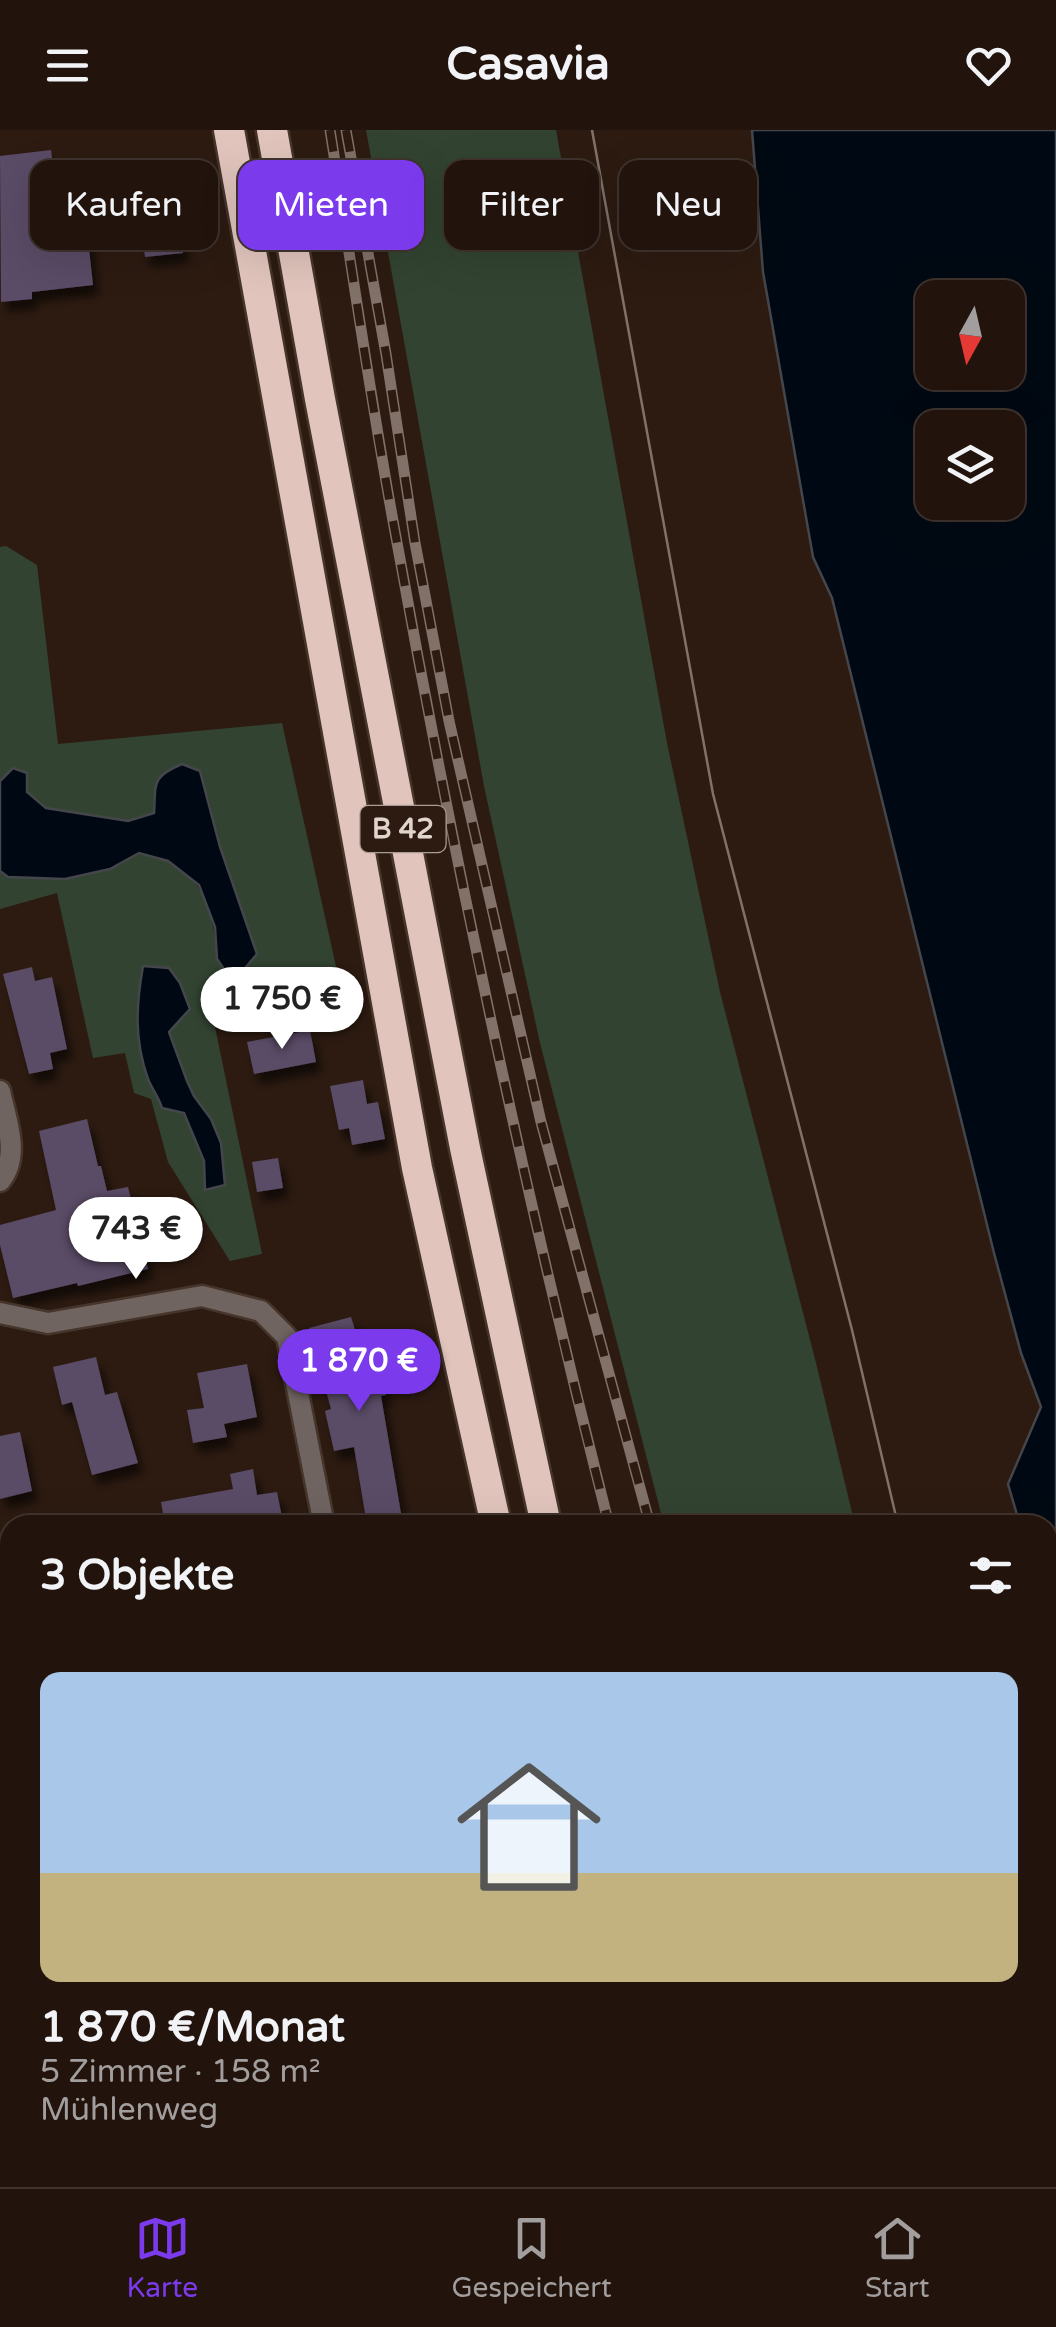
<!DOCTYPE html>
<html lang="de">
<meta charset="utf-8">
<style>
:root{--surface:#22140d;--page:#2e211b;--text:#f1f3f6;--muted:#a29e9d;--line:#3f332e;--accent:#7c3aed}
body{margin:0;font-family:"Varela Round",sans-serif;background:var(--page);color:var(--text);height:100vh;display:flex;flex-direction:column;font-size:38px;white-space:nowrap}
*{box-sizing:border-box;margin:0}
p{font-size:32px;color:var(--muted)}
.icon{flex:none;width:55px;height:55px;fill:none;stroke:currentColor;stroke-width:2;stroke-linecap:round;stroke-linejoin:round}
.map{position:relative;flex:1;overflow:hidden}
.panel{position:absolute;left:0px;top:1385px;width:1058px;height:672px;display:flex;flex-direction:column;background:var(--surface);border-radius:30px 30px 0 0;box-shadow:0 10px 40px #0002,0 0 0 2px var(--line)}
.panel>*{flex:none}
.guide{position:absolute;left:30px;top:30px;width:998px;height:90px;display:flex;gap:20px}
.needle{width:65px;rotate:188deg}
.fabs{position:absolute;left:915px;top:150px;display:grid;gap:20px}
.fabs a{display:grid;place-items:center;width:110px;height:110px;border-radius:20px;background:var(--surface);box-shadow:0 10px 40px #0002,0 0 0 2px var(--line);font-size:50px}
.price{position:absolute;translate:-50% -85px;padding:0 22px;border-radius:35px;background:#fff;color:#222;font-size:32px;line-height:65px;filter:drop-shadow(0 2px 5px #0008)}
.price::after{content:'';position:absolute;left:50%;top:60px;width:30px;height:22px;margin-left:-15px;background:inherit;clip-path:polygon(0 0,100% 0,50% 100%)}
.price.current{background:var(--accent);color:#fff}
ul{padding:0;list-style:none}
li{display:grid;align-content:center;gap:20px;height:530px;padding:0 40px}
li span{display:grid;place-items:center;height:310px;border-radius:20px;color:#555}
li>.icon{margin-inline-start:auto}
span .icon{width:180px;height:180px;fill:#fffc;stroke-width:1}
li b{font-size:42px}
h2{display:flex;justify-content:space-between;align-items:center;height:120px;padding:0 40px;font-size:42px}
.chip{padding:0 35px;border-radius:20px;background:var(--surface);box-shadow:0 10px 40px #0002,0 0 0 2px var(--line);font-size:35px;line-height:90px}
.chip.current{background:var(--accent);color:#fff}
header{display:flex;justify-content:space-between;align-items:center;height:130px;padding:0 40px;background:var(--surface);font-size:45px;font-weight:700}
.dock{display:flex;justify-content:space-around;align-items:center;height:140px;border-top:2px solid var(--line);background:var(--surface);font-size:28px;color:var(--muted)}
.dock a{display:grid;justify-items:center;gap:5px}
.dock .current{color:var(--accent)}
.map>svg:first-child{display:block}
.built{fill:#392214}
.green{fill:#324431;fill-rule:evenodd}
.water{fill:#000913;stroke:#44464b;stroke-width:2.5;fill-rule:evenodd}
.building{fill:#5a4b66;filter:url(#shadow)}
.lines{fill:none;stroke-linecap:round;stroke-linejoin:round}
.street-casing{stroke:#46352b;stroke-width:25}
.highway-casing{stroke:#46352b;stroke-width:35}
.street{stroke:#706461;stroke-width:20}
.highway{stroke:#e1c5bd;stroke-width:30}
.tram{stroke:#817169;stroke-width:2.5}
.rail-casing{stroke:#817169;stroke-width:11}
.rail{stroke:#2d1b11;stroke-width:8;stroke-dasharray:22;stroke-linecap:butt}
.labels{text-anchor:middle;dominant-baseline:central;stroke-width:8;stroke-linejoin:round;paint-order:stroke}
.shield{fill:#2d1b11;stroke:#ab9c95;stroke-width:2.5}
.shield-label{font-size:28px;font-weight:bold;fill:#e1d4cd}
</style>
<header><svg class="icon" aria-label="menu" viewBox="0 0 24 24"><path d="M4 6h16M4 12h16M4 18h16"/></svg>Casavia<svg class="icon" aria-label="heart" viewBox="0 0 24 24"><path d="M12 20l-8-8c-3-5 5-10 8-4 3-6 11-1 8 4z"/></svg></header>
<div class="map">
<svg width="1056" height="2057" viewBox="0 0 1056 2057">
<defs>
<filter id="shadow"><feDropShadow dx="5.5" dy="10" stdDeviation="5" flood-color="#0009"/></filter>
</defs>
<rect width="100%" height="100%" fill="#2d1b11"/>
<polygon class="built" points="750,2048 833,2048 835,2057 752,2057"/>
<g class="green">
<polygon points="366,0 556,0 667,613 720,862 816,1233 855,1395 664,1395 540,913 484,656"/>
<path d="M6,416L37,435L58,614L282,593L339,850L209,868L262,1124L230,1131L168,1032L151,969L134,963L125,923L93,928L57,763L0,779V741L8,747L110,739L139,723C149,726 161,727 170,732C208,753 214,789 217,829L257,824L220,717L208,666L156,653L154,683L128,691L46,678L27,662L14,638L0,651V417ZM143,836L187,951L194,966L211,989L205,1060L204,1031L184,983L162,978C158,967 152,959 148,949C134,912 134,873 143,836Z"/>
<polygon points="833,2048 1038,2048 1041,2057 836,2057"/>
</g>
<g class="water">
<path d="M752,0H1056V1523L1048,1493V1395H1020L1008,1354L1041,1277L1021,1223L994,1123L832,468L813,427L763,142ZM932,168H1008V242H932ZM932,298H1008V372H932Z"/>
<path d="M182,634L200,641L220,717L257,824L240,844L226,842L217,829L215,797L199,755L168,731L139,723L110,739L65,749L8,747L0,741V651L13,638L27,643V662L46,678L128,691L154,683C156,653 151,647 182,634Z"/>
<path d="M143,836L169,838L180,853L190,879L169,902L187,951L194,966L211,989L221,1013L225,1055L205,1060L204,1031L184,983L162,978C158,966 152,959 148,949C134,910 136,875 143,836Z"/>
</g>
<g class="building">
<polygon points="51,20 57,66 83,63 93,155 32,162 32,169 1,172 0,26"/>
<polygon points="174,47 183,123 145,127 136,51"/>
<polygon points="32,837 35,851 52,847 67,919 50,923 53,939 29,944 3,844"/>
<polygon points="310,900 316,932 254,944 247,912"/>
<polygon points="363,950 367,974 378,972 385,1009 352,1015 349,998 339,1000 330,956"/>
<polygon points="87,989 98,1036 101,1036 107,1061 128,1057 148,1139 78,1156 77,1153 13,1168 0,1115 0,1095 56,1080 39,1001"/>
<polygon points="278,1028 283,1058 257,1062 252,1032"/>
<polygon points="351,1187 357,1206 370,1203 386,1265 381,1266 403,1395 367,1395 354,1317 334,1321 325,1281 331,1279 309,1198"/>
<polygon points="96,1227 105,1265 117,1262 138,1333 92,1345 72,1272 62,1275 53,1237"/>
<polygon points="247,1234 257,1287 224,1294 227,1307 193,1313 187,1280 204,1278 197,1243"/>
<polygon points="20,1302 32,1361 0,1369 0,1306"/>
<polygon points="253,1339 257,1365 277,1362 283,1392 266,1395 165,1395 161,1372 233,1359 230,1344"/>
</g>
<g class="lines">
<defs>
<g id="street">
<path d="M0,961C6,990 21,1026 0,1051"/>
<polyline points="0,1183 48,1193 202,1166 261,1181 287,1207 324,1395"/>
<polyline points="0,1547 10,1590"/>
<polyline points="203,2048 204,2057"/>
<polyline points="458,2048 460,2057"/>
</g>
<g id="highway">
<polyline points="229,0 417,1038 496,1395"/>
<polyline points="272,0 320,269 465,1018 546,1395"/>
<polyline points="644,2048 647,2057"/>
<polyline points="690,2048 692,2057"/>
</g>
</defs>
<use href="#street" class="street-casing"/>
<use href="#highway" class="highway-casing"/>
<use href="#street" class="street"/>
<use href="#highway" class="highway"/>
<g class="tram">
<polyline points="592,0 713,664 852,1200 898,1395"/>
<polyline points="1048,2025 1055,2057"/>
</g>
<defs>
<g id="rail">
<path d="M330,0C352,139 372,280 398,418C457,746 527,1072 609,1395"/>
<polyline points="346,0 386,224 415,413 449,591 541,992 650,1395"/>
<polyline points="769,2048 771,2057"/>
<polyline points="809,2048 811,2057"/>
</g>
</defs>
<use href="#rail" class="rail-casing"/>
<use href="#rail" class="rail"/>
</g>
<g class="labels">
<rect class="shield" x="360.5" y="676" width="85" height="46" rx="8"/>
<g class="shield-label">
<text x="403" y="699">B 42</text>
</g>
</g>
</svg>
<div class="fabs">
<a><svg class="needle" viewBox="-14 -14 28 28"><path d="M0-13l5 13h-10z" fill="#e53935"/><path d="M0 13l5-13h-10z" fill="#a29e9d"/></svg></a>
<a><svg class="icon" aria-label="layers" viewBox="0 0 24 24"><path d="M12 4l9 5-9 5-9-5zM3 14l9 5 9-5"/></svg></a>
</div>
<b class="price" style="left:282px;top:922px">1 750 €</b>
<b class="price" style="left:136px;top:1152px">743 €</b>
<b class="price current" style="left:359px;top:1284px">1 870 €</b>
<div class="guide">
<a class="chip">Kaufen</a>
<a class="chip current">Mieten</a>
<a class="chip">Filter</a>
<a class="chip">Neu</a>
</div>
<section class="panel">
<h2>3 Objekte<svg class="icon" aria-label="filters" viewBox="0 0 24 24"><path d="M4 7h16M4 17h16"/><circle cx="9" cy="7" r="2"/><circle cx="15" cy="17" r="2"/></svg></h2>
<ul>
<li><span style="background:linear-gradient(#a9c7e8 65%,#c2b280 0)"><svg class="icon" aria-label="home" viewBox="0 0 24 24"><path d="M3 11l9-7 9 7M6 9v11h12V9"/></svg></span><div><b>1 870 €/Monat</b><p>5 Zimmer · 158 m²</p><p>Mühlenweg</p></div></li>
</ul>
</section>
</div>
<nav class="dock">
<a class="current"><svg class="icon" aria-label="map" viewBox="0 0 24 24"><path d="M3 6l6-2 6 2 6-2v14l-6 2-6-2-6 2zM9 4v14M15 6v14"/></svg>Karte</a>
<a><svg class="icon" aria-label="saved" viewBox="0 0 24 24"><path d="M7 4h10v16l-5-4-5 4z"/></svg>Gespeichert</a>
<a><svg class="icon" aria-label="home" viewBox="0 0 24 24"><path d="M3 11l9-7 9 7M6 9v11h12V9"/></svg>Start</a>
</nav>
